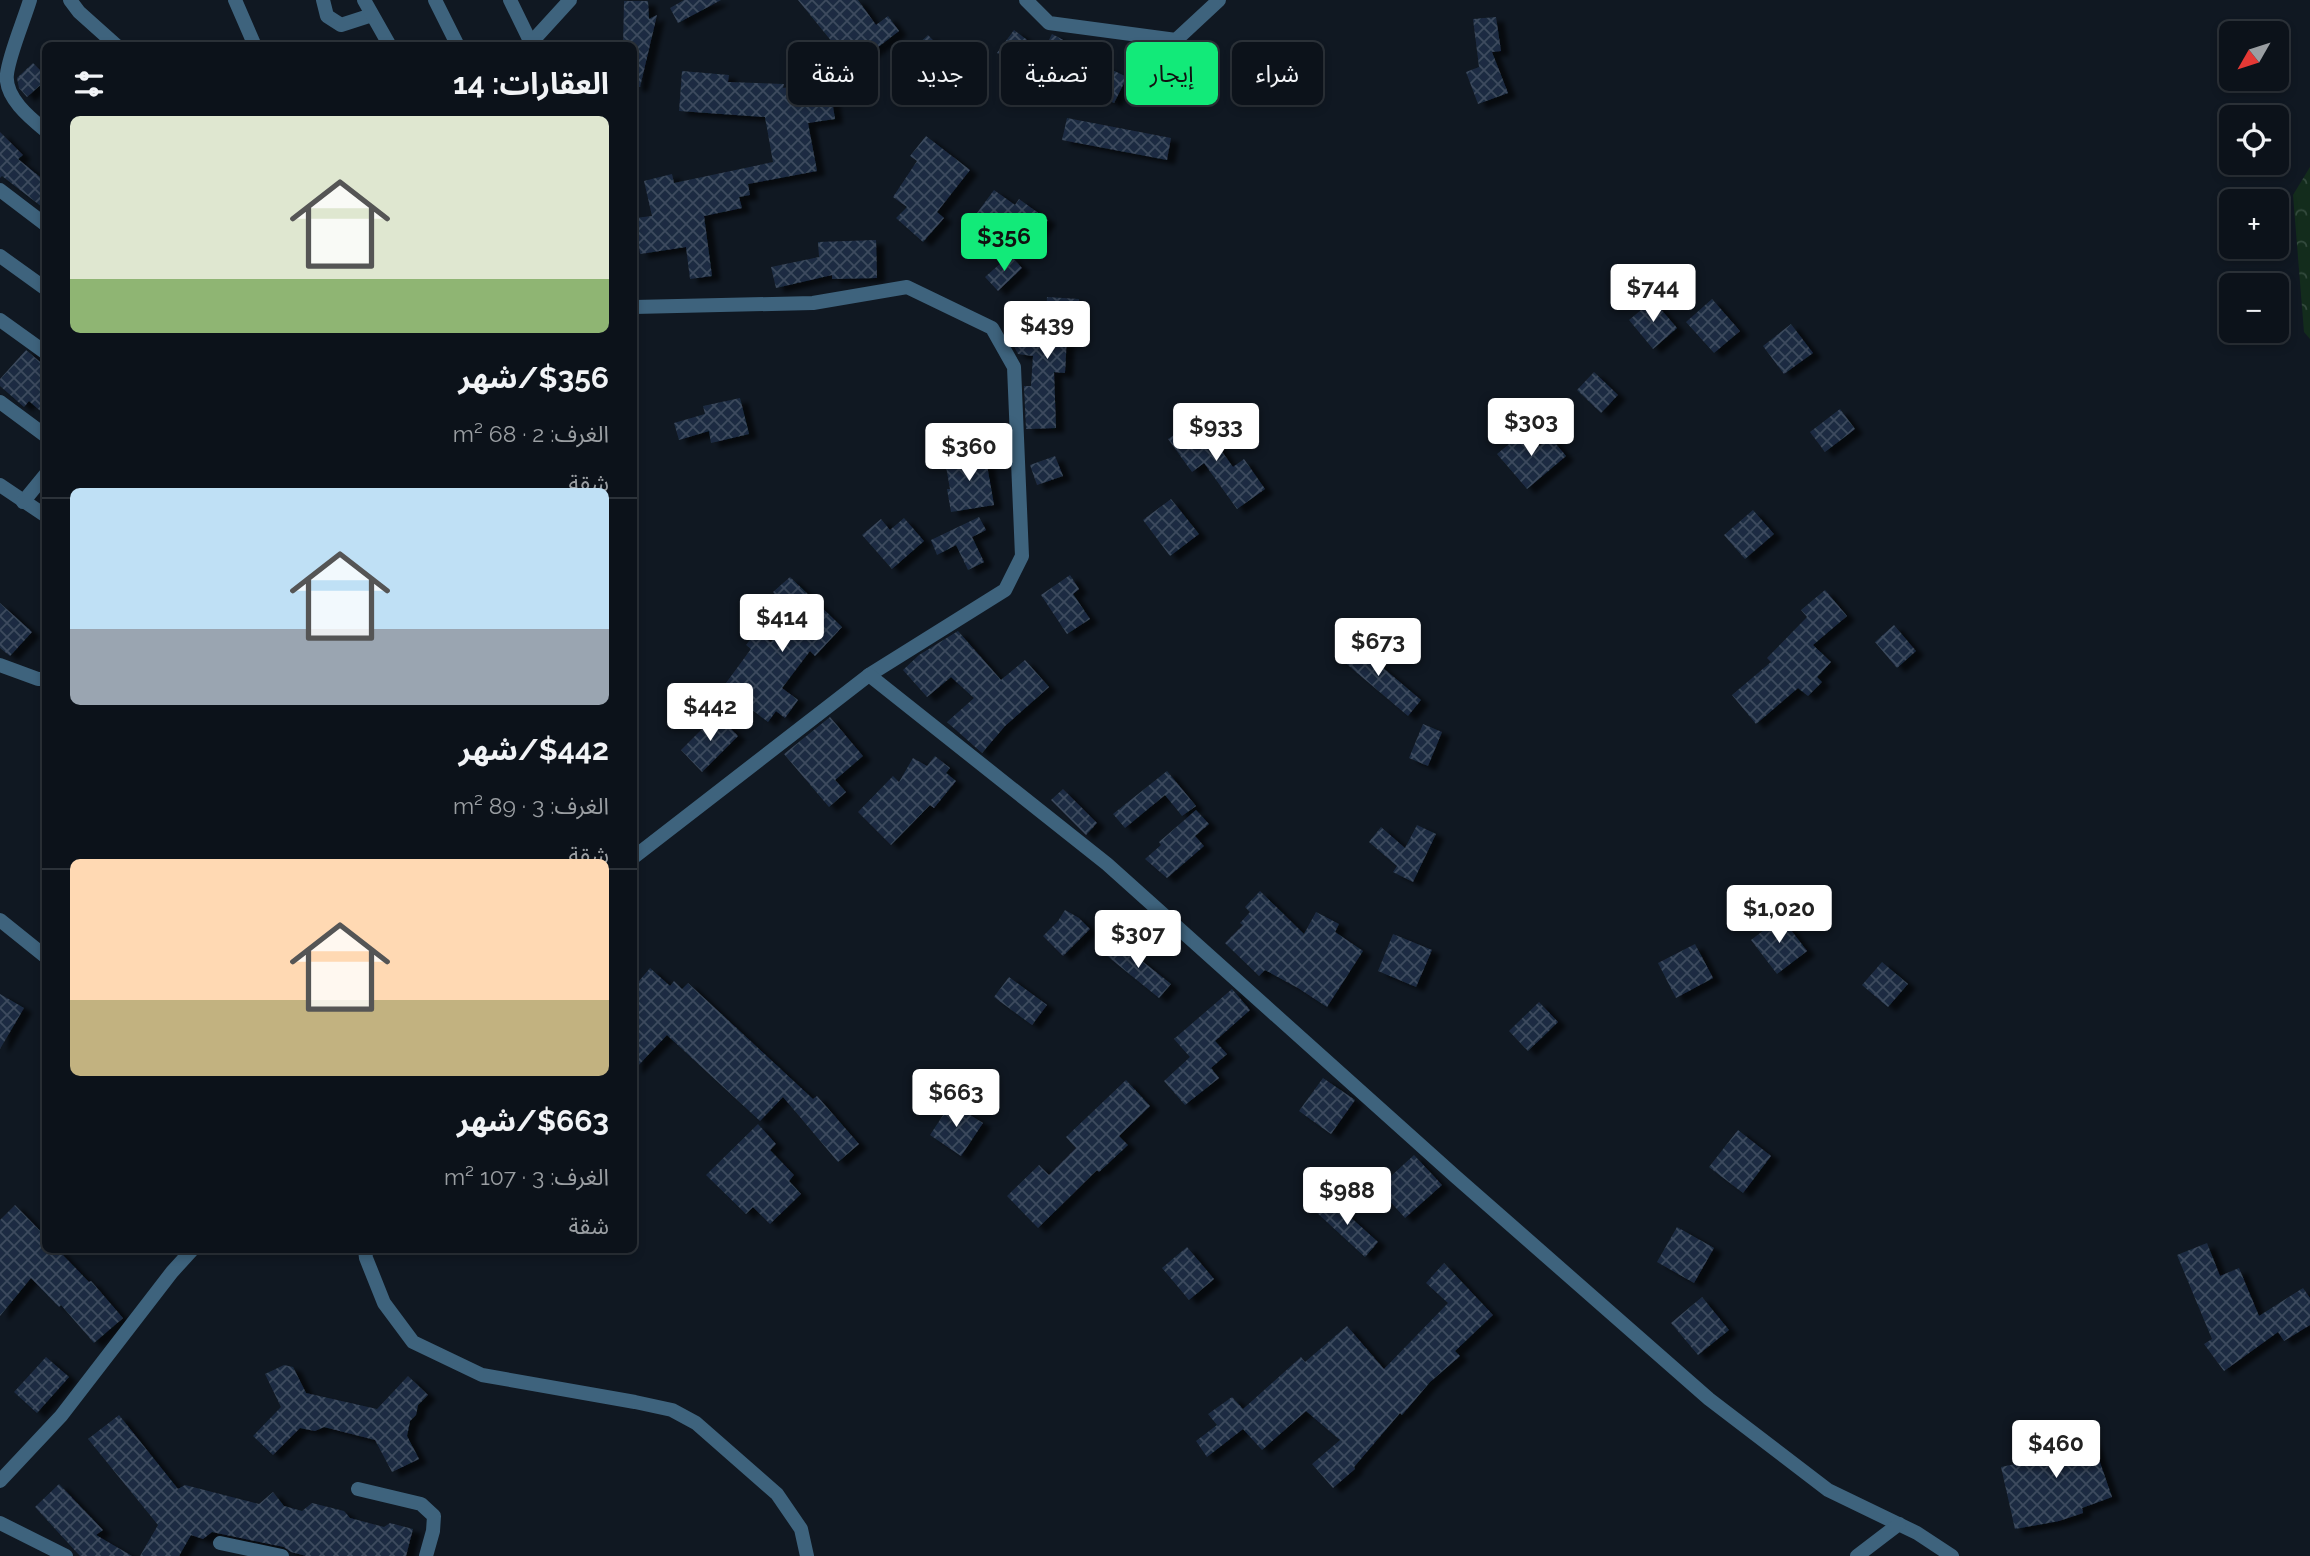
<!DOCTYPE html>
<html lang="ar">
<meta charset="utf-8">
<style>
:root{--surface:#0c121a;--page:#1a2027;--text:#f1f3f6;--muted:#9a9ea2;--line:#2c3239;--accent:#12ea79}
body{margin:0;font-family:Raleway,"Noto Sans Arabic",sans-serif;background:var(--page);color:var(--text);direction:rtl;height:100vh;display:flex;flex-direction:column;font-size:26px;white-space:nowrap}
*{box-sizing:border-box;margin:0}
p{font-size:23px;color:var(--muted)}
.icon{flex:none;width:38px;height:38px;fill:none;stroke:currentColor;stroke-width:2;stroke-linecap:round;stroke-linejoin:round}
.map{position:relative;flex:1;overflow:hidden;direction:ltr}
.details{position:absolute;left:42px;top:42px;width:595px;height:1211px;display:flex;flex-direction:column;background:var(--surface);border-radius:10px;box-shadow:0 4px 10px #0003,0 0 0 2px var(--line);direction:rtl}
.details>*{flex:none}
.guide{position:absolute;left:658px;top:42px;width:665px;height:63px;direction:rtl;display:flex;gap:14px}
.needle{width:46px;rotate:231deg}
.controls{position:absolute;left:2219px;top:21px;display:grid;gap:14px}
.controls a{display:grid;place-items:center;width:70px;height:70px;border-radius:10px;background:var(--surface);box-shadow:0 4px 10px #0003,0 0 0 2px var(--line);font-size:35px}
.price{position:absolute;translate:-50% -60px;padding:0 16px;border-radius:7px;background:#fff;color:#222;font-size:23px;line-height:46px;filter:drop-shadow(0 2px 4px #0008)}
.price::after{content:'';position:absolute;left:50%;top:42px;width:21px;height:16px;margin-left:-10px;background:inherit;clip-path:polygon(0 0,100% 0,50% 100%)}
.price.on{background:var(--accent);color:#111}
ul{padding:0;list-style:none}
li{display:grid;align-content:center;gap:14px;height:371px;padding:0 28px}
li+li{border-top:2px solid var(--line)}
li span{display:grid;place-items:center;height:217px;border-radius:10px;color:#555}
li>.icon{margin-inline-start:auto}
span .icon{width:126px;height:126px;fill:#fffc;stroke-width:1}
li b{font-size:30px}
h2{display:flex;justify-content:space-between;align-items:center;height:84px;padding:0 28px;font-size:30px}
.chip{padding:0 24px;border-radius:10px;background:var(--surface);box-shadow:0 4px 10px #0003,0 0 0 2px var(--line);font-size:24px;line-height:63px}
.chip.on{background:var(--accent);color:#111}
.map>svg:first-child{display:block}
.forest{fill:url(#forest-crowns)}
.building{fill:url(#building-cross-hatch);filter:url(#shadow)}
.lines{fill:none;stroke-linecap:round;stroke-linejoin:round}
.minor{stroke:#3e637d;stroke-width:14}
</style>
<div class="map">
<svg width="2310" height="1556" viewBox="0 0 2310 1556">
<defs>
<pattern id="forest-crowns" width="20" height="18" patternUnits="userSpaceOnUse" patternTransform="scale(1.75)"><rect width="20" height="18" fill="#132c1c"/><path d="M2 6a3 3 0 1 1 6 0M12 15a3 3 0 1 1 6 0" fill="none" stroke="#344b3e"/></pattern>
<pattern id="building-cross-hatch" width="8" height="8" patternUnits="userSpaceOnUse" patternTransform="scale(1.75)"><rect width="8" height="8" fill="#1d2c42"/><path d="M0 0l8 8M0 8l8-8" fill="none" stroke="#3d4b5e"/></pattern>
<filter id="shadow"><feDropShadow dx="8" dy="4.5" stdDeviation="2" flood-color="#0009"/></filter>
</defs>
<rect width="100%" height="100%" fill="#101822"/>
<polygon class="forest" points="2310,167 2310,339 2304,332 2293,195"/>
<g class="building">
<polygon points="684,0 721,0 678,23 670,8"/>
<polygon points="798,0 858,0 876,25 888,16 899,31 856,64 850,64"/>
<polygon points="624,1 648,1 649,19 657,15 640,87 634,87 634,46 623,46"/>
<polygon points="1496,17 1501,51 1492,52 1508,93 1478,104 1466,72 1479,67 1473,19"/>
<polygon points="1014,30 1043,52 1052,34 1067,42 1068,40 1093,53 1089,59 1127,77 1114,103 1052,72 1048,79 997,53"/>
<polygon points="928,35 956,64 942,77 914,48"/>
<polygon points="33,63 46,76 46,80 27,97 19,88 17,78"/>
<polygon points="682,71 729,75 728,82 784,84 783,88 829,81 835,119 808,123 817,171 748,184 750,195 739,197 742,208 704,216 712,276 690,279 686,247 640,254 635,218 652,216 644,181 672,174 674,183 773,162 765,117 679,111"/>
<polygon points="1067,118 1171,138 1167,160 1062,140"/>
<polygon points="0,132 23,155 18,159 46,182 46,210 2,176 0,178"/>
<polygon points="926,136 970,170 937,212 944,218 923,242 896,218 907,207 893,197 917,161 910,156"/>
<polygon points="994,190 1015,205 1019,199 1048,220 1027,249 977,213"/>
<polygon points="876,240 877,278 832,279 832,275 776,288 771,267 819,257 818,242"/>
<polygon points="1010,255 1022,268 998,291 985,277"/>
<polygon points="1047,297 1079,299 1077,335 1067,335 1065,373 1054,372 1056,428 1026,429 1024,386 1031,386 1033,356 1018,354 1008,335 1045,338"/>
<polygon points="1712,299 1740,331 1714,353 1686,322"/>
<polygon points="1653,300 1677,328 1653,349 1629,320"/>
<polygon points="1791,324 1813,353 1784,374 1763,346"/>
<polygon points="26,350 46,367 46,416 29,401 24,407 0,386 0,379"/>
<polygon points="1594,372 1618,395 1601,413 1577,390"/>
<polygon points="740,398 749,434 711,443 709,431 679,440 674,423 705,414 703,406"/>
<polygon points="1840,409 1855,429 1825,452 1810,432"/>
<polygon points="1198,418 1233,467 1244,459 1265,489 1237,509 1204,463 1192,472 1168,439"/>
<polygon points="1526,430 1539,446 1550,437 1566,456 1527,489 1497,454"/>
<polygon points="985,454 994,505 951,512 947,489 950,489 945,461"/>
<polygon points="1055,456 1063,476 1037,485 1030,465"/>
<polygon points="1171,499 1199,534 1170,556 1143,520"/>
<polygon points="1753,510 1774,534 1745,559 1724,535"/>
<polygon points="979,517 986,530 972,537 984,562 968,570 956,545 937,555 931,540"/>
<polygon points="904,518 924,541 892,569 862,535 881,519 890,530"/>
<polygon points="1070,575 1079,589 1073,594 1090,619 1067,634 1041,595"/>
<polygon points="790,577 842,627 815,656 810,651 782,688 798,700 785,718 776,711 768,722 723,687 751,649 746,645 756,632 771,642 794,617 773,592"/>
<polygon points="1825,590 1847,616 1813,645 1831,662 1817,677 1822,682 1808,696 1798,688 1756,724 1732,695 1771,662 1767,658 1807,617 1801,610"/>
<polygon points="0,603 32,632 10,656 0,648"/>
<polygon points="1894,625 1916,651 1897,668 1875,642"/>
<polygon points="958,631 1001,680 1025,660 1049,687 1005,726 982,753 947,722 974,698 951,677 927,697 903,670 919,655"/>
<polygon points="1349,639 1421,700 1408,716 1336,655"/>
<polygon points="717,714 738,736 702,772 681,750"/>
<polygon points="830,717 863,756 835,780 846,792 829,807 784,754"/>
<polygon points="1423,724 1442,732 1428,766 1409,758"/>
<polygon points="935,756 950,768 946,773 956,781 934,808 930,805 891,845 858,812 893,776 899,782 913,758 927,766"/>
<polygon points="1167,771 1196,806 1182,816 1165,795 1125,828 1113,814"/>
<polygon points="1063,789 1097,823 1086,835 1051,800"/>
<polygon points="1196,810 1209,824 1195,836 1204,846 1167,878 1145,859 1161,845 1159,842"/>
<polygon points="1417,825 1436,834 1413,882 1393,872 1397,866 1369,842 1381,827 1405,848"/>
<polygon points="1260,891 1304,934 1316,912 1339,924 1335,932 1363,951 1327,1007 1298,988 1265,970 1259,976 1225,943 1243,925 1240,923 1250,912 1245,907"/>
<polygon points="1065,910 1079,918 1090,929 1063,956 1043,936 1058,921"/>
<polygon points="1781,917 1807,951 1777,974 1751,940"/>
<polygon points="1393,934 1432,950 1416,987 1378,971"/>
<polygon points="1117,941 1171,984 1159,998 1106,955"/>
<polygon points="1695,944 1713,978 1676,998 1658,963"/>
<polygon points="1882,962 1908,984 1888,1007 1862,985"/>
<polygon points="650,968 670,986 674,981 682,989 688,983 813,1099 817,1096 859,1144 838,1162 783,1097 760,1121 667,1035 634,1070 634,987"/>
<polygon points="1009,977 1047,1005 1032,1025 994,997"/>
<polygon points="1232,989 1250,1010 1215,1041 1227,1054 1211,1068 1219,1078 1185,1105 1164,1081 1190,1057 1174,1039"/>
<polygon points="0,994 24,1008 0,1049"/>
<polygon points="1539,1002 1558,1022 1528,1051 1509,1031"/>
<polygon points="1323,1078 1355,1100 1331,1134 1299,1111"/>
<polygon points="1126,1080 1150,1106 1119,1136 1128,1145 1099,1172 1097,1170 1038,1228 1007,1196 1039,1165 1049,1175 1076,1148 1066,1137"/>
<polygon points="951,1103 983,1123 961,1156 930,1135"/>
<polygon points="758,1124 776,1144 770,1150 794,1175 789,1181 801,1194 770,1224 753,1207 746,1214 706,1175"/>
<polygon points="1738,1130 1771,1156 1743,1193 1709,1167"/>
<polygon points="1414,1155 1442,1185 1405,1218 1378,1188"/>
<polygon points="1328,1197 1378,1242 1365,1257 1315,1211"/>
<polygon points="15,1205 46,1237 46,1250 58,1250 89,1282 91,1281 123,1318 94,1343 61,1305 59,1307 31,1278 0,1316 0,1220"/>
<polygon points="1677,1227 1714,1248 1694,1283 1657,1262"/>
<polygon points="2207,1243 2220,1276 2239,1268 2259,1316 2303,1288 2310,1298 2310,1325 2284,1341 2278,1332 2224,1371 2204,1344 2212,1339 2177,1255"/>
<polygon points="1187,1247 1214,1279 1189,1300 1162,1268"/>
<polygon points="1444,1263 1493,1315 1455,1351 1460,1356 1430,1382 1402,1415 1400,1413 1354,1467 1355,1469 1333,1488 1312,1464 1340,1440 1306,1411 1262,1450 1243,1429 1207,1457 1196,1441 1217,1425 1208,1414 1232,1397 1243,1409 1301,1357 1305,1362 1347,1326 1384,1369 1448,1303 1426,1283"/>
<polygon points="1702,1297 1729,1330 1698,1355 1671,1323"/>
<polygon points="46,1357 69,1377 37,1413 14,1392"/>
<polygon points="284,1365 293,1367 306,1393 377,1409 408,1376 428,1395 418,1405 416,1415 410,1421 407,1436 419,1459 392,1472 375,1440 324,1427 315,1431 300,1428 273,1455 253,1436 281,1407 265,1374"/>
<polygon points="119,1415 178,1489 185,1485 259,1504 273,1492 284,1506 302,1511 312,1503 344,1511 350,1518 384,1527 390,1523 413,1529 406,1556 306,1556 291,1552 284,1547 212,1532 203,1539 191,1535 179,1556 140,1556 158,1525 88,1439"/>
<polygon points="2087,1425 2112,1497 2082,1508 2083,1513 2059,1521 2015,1529 2001,1467 2044,1458 2038,1437 2057,1431 2058,1434"/>
<polygon points="59,1484 103,1530 96,1535 132,1556 80,1556 35,1507"/>
</g>
<g class="lines">
<g class="minor">
<path d="M30,0C24,20 9,55 7,74C4,97 30,118 46,131"/>
<polyline points="70,0 79,12 117,46"/>
<polyline points="235,0 255,46"/>
<polyline points="323,0 327,16 341,25 372,15"/>
<polyline points="364,0 390,46"/>
<polyline points="435,0 458,46"/>
<polyline points="510,0 531,43"/>
<polyline points="1026,0 1049,23 1176,40 1219,0"/>
<polyline points="528,46 570,0"/>
<polyline points="0,190 46,225"/>
<polyline points="0,256 46,289"/>
<polyline points="634,307 813,303 907,287 992,328 1014,367 1022,556 1005,590 869,675"/>
<polyline points="0,320 46,353"/>
<polyline points="0,402 46,436"/>
<polyline points="0,485 46,516"/>
<polyline points="23,502 46,474"/>
<polyline points="0,665 38,679 46,679"/>
<polyline points="634,857 869,675 1107,864 1456,1177 1709,1399 1828,1490 1917,1533 1952,1556"/>
<polyline points="0,920 46,957"/>
<polyline points="365,1250 366,1258 384,1303 413,1342 482,1375 635,1402 672,1410 696,1423 777,1494 801,1529 807,1556"/>
<polyline points="0,1481 61,1416 172,1272 192,1250"/>
<polyline points="358,1489 421,1504 434,1516 433,1531 426,1556"/>
<polyline points="0,1523 66,1556"/>
<polyline points="220,1543 282,1556"/>
<polyline points="1857,1556 1899,1524"/>
</g>
</g>
</svg>
<div class="controls">
<a><svg class="needle" viewBox="-14 -14 28 28"><path d="M0-13l5 13h-10z" fill="#e53935"/><path d="M0 13l5-13h-10z" fill="#9a9ea2"/></svg></a>
<a><svg class="icon" aria-label="locate" viewBox="0 0 24 24"><circle cx="12" cy="12" r="6"/><path d="M12 2v4M12 18v4M2 12h4M18 12h4"/></svg></a>
<a>+</a>
<a>−</a>
</div>
<b class="price on" style="left:1004px;top:273px">$356</b>
<b class="price" style="left:1653px;top:324px">$744</b>
<b class="price" style="left:1047px;top:361px">$439</b>
<b class="price" style="left:1531px;top:458px">$303</b>
<b class="price" style="left:1216px;top:463px">$933</b>
<b class="price" style="left:969px;top:483px">$360</b>
<b class="price" style="left:782px;top:654px">$414</b>
<b class="price" style="left:1378px;top:678px">$673</b>
<b class="price" style="left:710px;top:743px">$442</b>
<b class="price" style="left:1779px;top:945px">$1,020</b>
<b class="price" style="left:1138px;top:970px">$307</b>
<b class="price" style="left:956px;top:1129px">$663</b>
<b class="price" style="left:1347px;top:1227px">$988</b>
<b class="price" style="left:2056px;top:1480px">$460</b>
<div class="guide">
<a class="chip">شراء</a>
<a class="chip on">إيجار</a>
<a class="chip">تصفية</a>
<a class="chip">جديد</a>
<a class="chip">شقة</a>
</div>
<section class="details">
<h2>العقارات: 14<svg class="icon" aria-label="filters" viewBox="0 0 24 24"><path d="M4 7h16M4 17h16"/><circle cx="9" cy="7" r="2"/><circle cx="15" cy="17" r="2"/></svg></h2>
<ul>
<li><span style="background:linear-gradient(#dfe7d0 75%,#8fb573 0)"><svg class="icon" aria-label="home" viewBox="0 0 24 24"><path d="M3 11l9-7 9 7M6 9v11h12V9"/></svg></span><div><b>$356/شهر</b><p>الغرف: 2 · 68 m²</p><p>شقة</p></div></li>
<li><span style="background:linear-gradient(#bfe0f5 65%,#9aa5b1 0)"><svg class="icon" aria-label="home" viewBox="0 0 24 24"><path d="M3 11l9-7 9 7M6 9v11h12V9"/></svg></span><div><b>$442/شهر</b><p>الغرف: 3 · 89 m²</p><p>شقة</p></div></li>
<li><span style="background:linear-gradient(#ffd9b3 65%,#c2b280 0)"><svg class="icon" aria-label="home" viewBox="0 0 24 24"><path d="M3 11l9-7 9 7M6 9v11h12V9"/></svg></span><div><b>$663/شهر</b><p>الغرف: 3 · 107 m²</p><p>شقة</p></div></li>
</ul>
</section>
</div>
